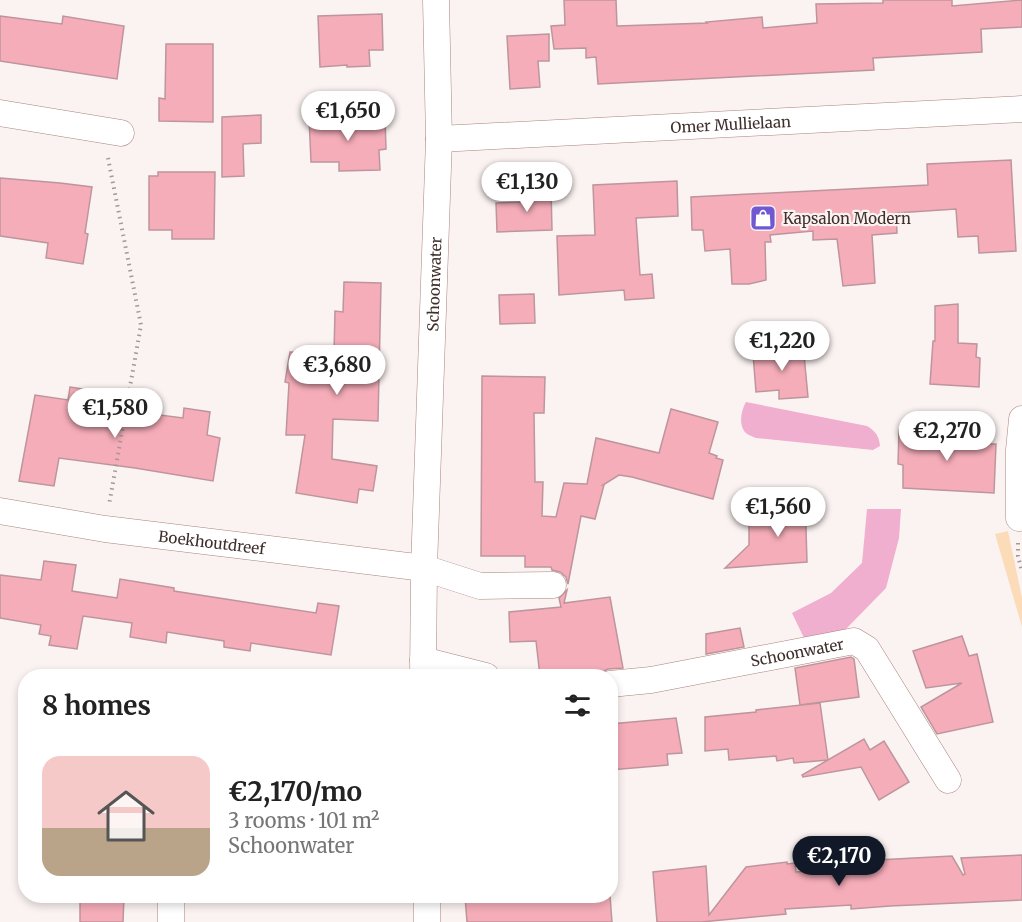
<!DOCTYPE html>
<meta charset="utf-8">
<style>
:root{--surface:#fff;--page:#f2f2f2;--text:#222;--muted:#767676;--line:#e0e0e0;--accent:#111827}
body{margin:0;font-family:Merriweather,serif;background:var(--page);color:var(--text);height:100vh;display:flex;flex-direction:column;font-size:22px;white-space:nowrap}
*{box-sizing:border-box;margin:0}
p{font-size:20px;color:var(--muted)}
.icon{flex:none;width:33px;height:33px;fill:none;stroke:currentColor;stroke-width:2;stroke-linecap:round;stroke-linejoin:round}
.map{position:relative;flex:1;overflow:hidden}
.panel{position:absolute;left:18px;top:669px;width:600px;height:234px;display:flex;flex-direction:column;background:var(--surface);border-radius:24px;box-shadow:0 3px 9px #0003}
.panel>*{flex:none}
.price{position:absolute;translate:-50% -51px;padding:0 14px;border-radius:21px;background:#fff;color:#222;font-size:20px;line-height:39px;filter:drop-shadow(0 2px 3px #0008)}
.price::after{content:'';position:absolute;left:50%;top:36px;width:18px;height:14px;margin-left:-9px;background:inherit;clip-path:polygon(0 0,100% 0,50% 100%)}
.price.on{background:var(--accent);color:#fff}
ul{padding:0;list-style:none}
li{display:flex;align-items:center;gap:18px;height:150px;padding:0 24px}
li+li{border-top:2px solid var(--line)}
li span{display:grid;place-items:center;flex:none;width:168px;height:120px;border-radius:18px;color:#555}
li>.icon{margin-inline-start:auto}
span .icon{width:72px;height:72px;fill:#fffc;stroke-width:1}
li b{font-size:26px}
h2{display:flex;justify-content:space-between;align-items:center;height:72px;padding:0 24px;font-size:26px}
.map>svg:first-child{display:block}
.green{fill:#fcdbb8}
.water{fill:#f0afcf}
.building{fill:#f5adb9;stroke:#be959c;stroke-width:1.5}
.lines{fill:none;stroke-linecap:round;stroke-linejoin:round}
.street-casing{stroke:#aa837d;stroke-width:27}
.path{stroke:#a59997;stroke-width:4;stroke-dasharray:1.5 4.5;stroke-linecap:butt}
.street{stroke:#fff;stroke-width:26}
.labels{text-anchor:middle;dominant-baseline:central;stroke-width:4.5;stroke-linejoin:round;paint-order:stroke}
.street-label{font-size:15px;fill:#3f2f2c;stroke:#fbf3f1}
.poi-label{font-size:15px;fill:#3f2f2c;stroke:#fbf3f1;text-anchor:start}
</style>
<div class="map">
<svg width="1022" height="922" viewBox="0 0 1022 922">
<rect width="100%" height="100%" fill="#fbf3f1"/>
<polygon class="green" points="1008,531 1022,598 1022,627 995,534"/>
<g class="water">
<path d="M746,402L867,426C875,431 879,435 880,446L873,450L756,438C751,436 745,434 743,429C739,421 742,409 746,402Z"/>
<polygon points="867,509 901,509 899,538 886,588 845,630 805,640 792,613 831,593 862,563"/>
</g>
<g class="building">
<polygon points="564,0 616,0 617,26 707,23 706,22 762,17 763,28 817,23 816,4 883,3 883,0 952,0 952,6 1022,0 1022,27 981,29 982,52 873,58 874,70 598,84 596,57 586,58 586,48 554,49 551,26 565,25"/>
<polygon points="382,14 383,50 369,50 370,66 347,67 347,65 320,67 318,16"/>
<polygon points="0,16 62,24 63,16 124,26 117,79 0,61"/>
<polygon points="549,34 549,61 538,61 540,87 510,89 507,36"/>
<polygon points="166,44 213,44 213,122 159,121 159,98 165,99"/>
<polygon points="261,115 261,143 243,144 244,176 222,177 222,117"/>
<polygon points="309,117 385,117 386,149 379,150 380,170 339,171 339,162 311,162"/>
<polygon points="1011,160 1016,251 979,253 978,236 958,237 956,209 896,213 897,233 872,235 875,283 843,286 837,239 813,240 813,231 770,235 771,242 765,242 766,280 749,284 732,284 730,249 705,251 703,230 692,230 691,197 928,185 927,164"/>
<polygon points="158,172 215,172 214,239 172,239 172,230 149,230 149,176 158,176"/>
<polygon points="0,178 60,183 92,187 85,233 88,234 83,264 46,258 48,243 0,236"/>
<polygon points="677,181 678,216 636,218 640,275 652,274 654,298 625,300 624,290 559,295 557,236 595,235 593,185"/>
<polygon points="551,188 552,230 497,232 496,203 524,202 524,189"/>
<polygon points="344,282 381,283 378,421 333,419 332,459 377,466 373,491 359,489 357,503 296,493 305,435 286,435 289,383 285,382 290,352 334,353 335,311 343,312"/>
<polygon points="534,294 535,323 500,324 499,295"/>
<polygon points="958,304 958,343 977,344 976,357 980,358 979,387 930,384 933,341 935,341 935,306"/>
<polygon points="803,344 808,397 779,399 779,390 756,392 753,354 778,352 777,346"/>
<polygon points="482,376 545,377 544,413 534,413 535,482 543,482 542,516 556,517 564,483 587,484 596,438 659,453 671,409 718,422 709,453 717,456 716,458 723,460 713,499 632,477 619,475 603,485 604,485 595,519 581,516 568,584 566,577 560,572 552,570 551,567 525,567 525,556 481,556"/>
<polygon points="70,387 108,393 105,408 183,418 184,408 210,412 207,435 220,438 213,481 135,468 59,458 54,486 19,481 35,395 68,400"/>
<polygon points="899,430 986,435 986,444 996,444 994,493 903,488 903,465 898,464"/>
<polygon points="781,496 805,496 807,562 725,568 749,545 749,524 781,524"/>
<polygon points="44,561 76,565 72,591 117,598 120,579 174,588 174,591 316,613 318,603 339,606 331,655 251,643 250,651 224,647 224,641 167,632 166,643 130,637 132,623 83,616 77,649 49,645 51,636 39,634 41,625 0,618 0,575 41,580"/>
<polygon points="567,590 564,603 610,597 623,668 608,669 602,672 597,676 540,676 536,641 510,642 509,612 561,607 559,598"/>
<polygon points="740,628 744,647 706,654 706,634"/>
<polygon points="962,636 969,656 977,654 993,722 937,734 921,707 962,683 926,688 913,651"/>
<polygon points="851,657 854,659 859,697 800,705 795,668"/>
<polygon points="820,703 828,760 794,763 793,758 777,761 776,756 729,760 728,749 705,751 705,717 756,712 756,710"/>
<polygon points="676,718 682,753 667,754 668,765 610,770 610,724"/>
<polygon points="864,739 870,750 884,741 909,782 879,800 861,767 803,777 802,775"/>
<polygon points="1022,855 1022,900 890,906 851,909 851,905 785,909 786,914 701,922 657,922 653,872 706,866 709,915 746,867 787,862 787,864 795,863 796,872 859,867 858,861 952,856 963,875 965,874 961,858"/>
<polygon points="80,896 124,896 123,922 80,922"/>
<polygon points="465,896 610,896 612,922 467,922"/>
</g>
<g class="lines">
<defs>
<g id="street">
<polyline points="0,113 121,133"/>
<path id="s1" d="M439,139L1022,109"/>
<path id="s2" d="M0,511L105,529L424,568L480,586L553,585"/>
<polyline points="1019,518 1019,450 1022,419"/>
<polyline points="423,660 486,676"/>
<path id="s3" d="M423,676L424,568L439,139L436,0"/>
<path id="s4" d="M610,684L651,680L854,641L867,649L948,780"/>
<polyline points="171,896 171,922"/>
<polyline points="427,896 427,922"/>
</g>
</defs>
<use href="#street" class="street-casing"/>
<g class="path">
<polyline points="108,158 141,325 109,505"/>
<polyline points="1018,543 1018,556 1022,572"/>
</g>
<use href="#street" class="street"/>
</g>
<defs>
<symbol id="shop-square" viewBox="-11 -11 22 22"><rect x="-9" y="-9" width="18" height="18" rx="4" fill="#7058d2" stroke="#fbf3f1"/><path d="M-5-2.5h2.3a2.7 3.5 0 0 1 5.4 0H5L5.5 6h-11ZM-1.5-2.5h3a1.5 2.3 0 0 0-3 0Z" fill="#fff"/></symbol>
</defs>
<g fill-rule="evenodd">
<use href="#shop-square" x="748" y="203" width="30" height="30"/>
</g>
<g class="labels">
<g class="street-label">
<text stroke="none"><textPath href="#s1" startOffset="292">Omer Mullielaan</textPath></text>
<text stroke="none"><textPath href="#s3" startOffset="392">Schoonwater</textPath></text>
<text stroke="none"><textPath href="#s2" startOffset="214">Boekhoutdreef</textPath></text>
<text stroke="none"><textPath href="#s4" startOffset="190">Schoonwater</textPath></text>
</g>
<g class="poi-label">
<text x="783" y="218">Kapsalon Modern</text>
</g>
</g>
</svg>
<b class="price" style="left:348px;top:142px">€1,650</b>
<b class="price" style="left:527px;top:213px">€1,130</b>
<b class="price" style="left:782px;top:372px">€1,220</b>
<b class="price" style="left:337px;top:396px">€3,680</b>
<b class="price" style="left:115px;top:439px">€1,580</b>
<b class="price" style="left:947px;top:462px">€2,270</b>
<b class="price" style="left:778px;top:538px">€1,560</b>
<b class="price on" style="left:839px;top:887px">€2,170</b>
<section class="panel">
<h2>8 homes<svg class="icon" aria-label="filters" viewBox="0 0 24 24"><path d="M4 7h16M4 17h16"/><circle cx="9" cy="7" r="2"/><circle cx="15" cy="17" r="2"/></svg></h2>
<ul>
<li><span style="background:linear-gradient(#f6c9c9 60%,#b9a48a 0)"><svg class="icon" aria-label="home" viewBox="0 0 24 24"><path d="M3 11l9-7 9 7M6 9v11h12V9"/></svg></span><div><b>€2,170/mo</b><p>3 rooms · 101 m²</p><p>Schoonwater</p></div></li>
</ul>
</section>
</div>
